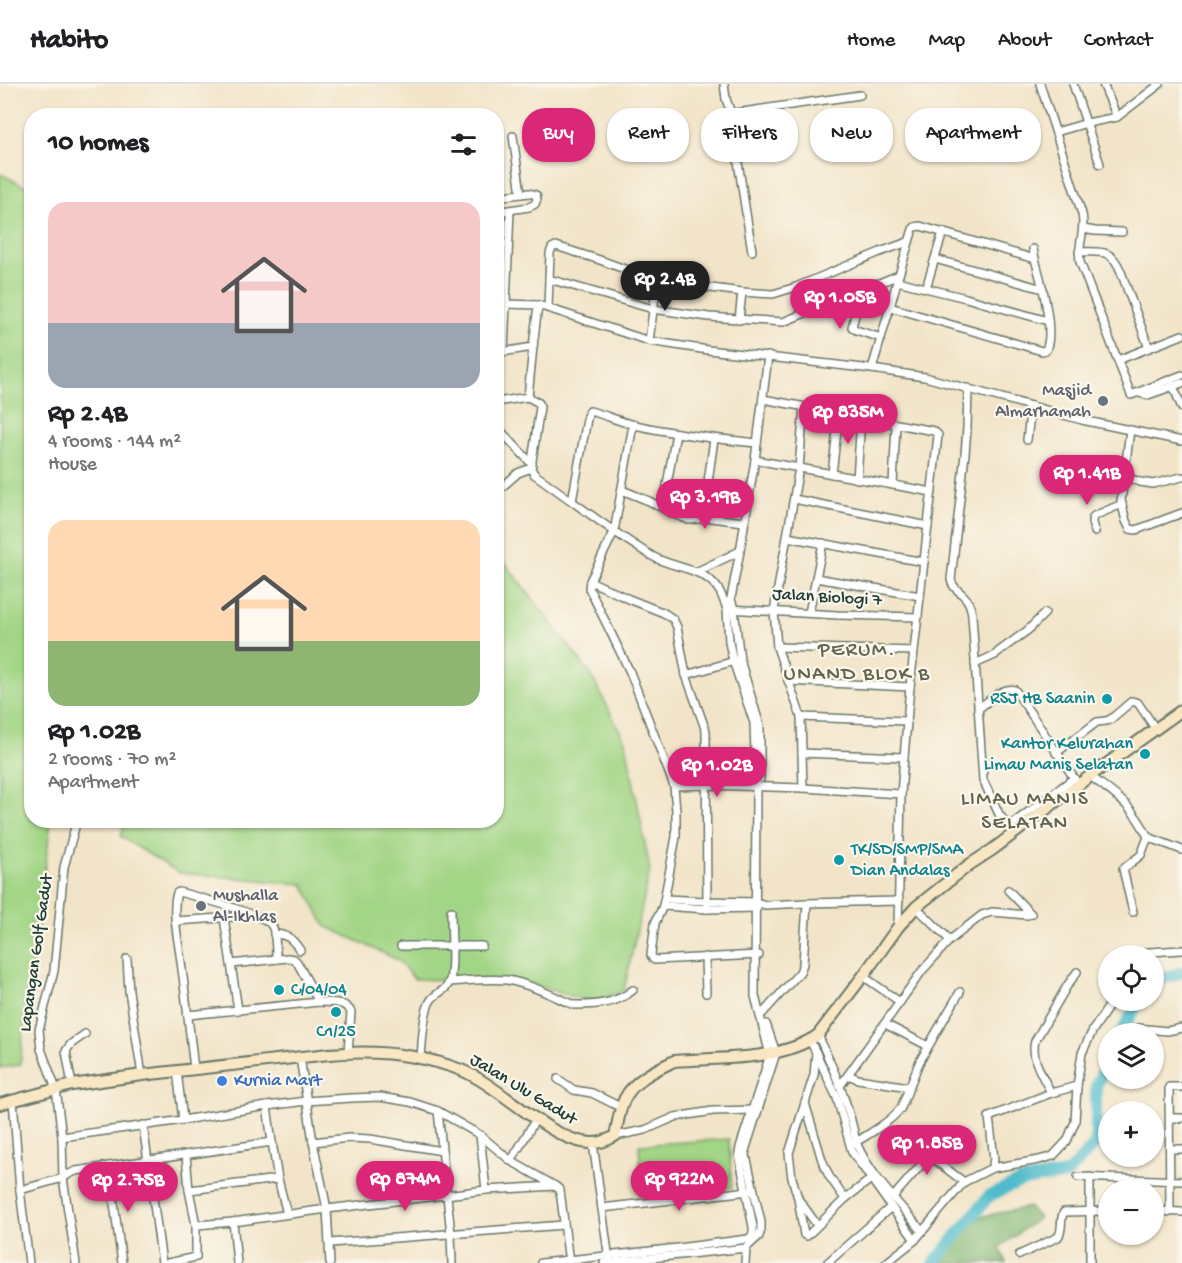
<!DOCTYPE html>
<meta charset="utf-8">
<style>
:root{--surface:#fff;--page:#f6f6f6;--text:#202124;--muted:#757577;--line:#e0e0e0;--accent:#db2777}
body{margin:0;font-family:"Gochi Hand",sans-serif;background:var(--page);color:var(--text);height:100vh;display:flex;flex-direction:column;font-size:22px;white-space:nowrap}
*{box-sizing:border-box;margin:0}
p{font-size:20px;color:var(--muted)}
.icon{flex:none;width:33px;height:33px;fill:none;stroke:currentColor;stroke-width:2;stroke-linecap:round;stroke-linejoin:round}
.map{position:relative;flex:1;overflow:hidden}
.side{position:absolute;left:24px;top:24px;width:480px;height:720px;display:flex;flex-direction:column;background:var(--surface);border-radius:24px;box-shadow:0 2px 4px #0004}
.side>*{flex:none}
.hud{position:absolute;left:522px;top:24px;width:570px;height:54px;display:flex;gap:12px}
.buttons{position:absolute;left:1098px;top:861px;display:grid;gap:12px}
.buttons a{display:grid;place-items:center;width:66px;height:66px;border-radius:50%;background:var(--surface);box-shadow:0 2px 4px #0004;font-size:30px}
.price{position:absolute;translate:-50% -51px;padding:0 14px;border-radius:21px;background:var(--accent);color:#fff;font-size:20px;line-height:39px;filter:drop-shadow(0 2px 3px #0008)}
.price::after{content:'';position:absolute;left:50%;top:36px;width:18px;height:14px;margin-left:-9px;background:inherit;clip-path:polygon(0 0,100% 0,50% 100%)}
.price.selected{background:#222;color:#fff}
ul{padding:0;list-style:none}
li{display:grid;align-content:center;gap:12px;height:318px;padding:0 24px}
li span{display:grid;place-items:center;height:186px;border-radius:18px;color:#555}
li>.icon{margin-inline-start:auto}
span .icon{width:108px;height:108px;fill:#fffc;stroke-width:1}
li b{font-size:26px}
h2{display:flex;justify-content:space-between;align-items:center;height:72px;padding:0 24px;font-size:26px}
.pill{padding:0 21px;border-radius:24px;background:var(--surface);box-shadow:0 2px 4px #0004;font-size:21px;line-height:54px}
.pill.selected{background:var(--accent);color:#fff}
header{display:flex;align-items:center;gap:36px;box-sizing:border-box;height:84px;padding:0 30px;background:var(--surface);border-bottom:2px solid var(--line)}
header strong{font-size:28px}
nav{display:flex;gap:33px;margin-inline-start:auto;font-size:21px}
.map>svg:first-child{display:block}
.green{fill:#a2d585;stroke:#60895c;stroke-width:1.5}
.forest{fill:#81b672;stroke:#507a53;stroke-width:1.5}
.lines{fill:none;stroke-linecap:round;stroke-linejoin:round}
.river{stroke:#50bbcc;stroke-width:12}
.street-casing{stroke:#697768;stroke-width:10}
.secondary-casing{stroke:#697768;stroke-width:14}
.street{stroke:#fff;stroke-width:7}
.secondary{stroke:#f9e7c3;stroke-width:10}
.worship-dot{fill:#6b7280;stroke:#fbf7ec;stroke-width:2}
.culture-dot{fill:#0f9aa8;stroke:#fbf7ec;stroke-width:2}
.shop-dot{fill:#3f7fe0;stroke:#fbf7ec;stroke-width:2}
.labels{text-anchor:middle;dominant-baseline:central;stroke-width:4.5;stroke-linejoin:round;paint-order:stroke}
.worship-label{font-size:18px;fill:#5b616d;stroke:#fbf7ec;text-anchor:end}
.street-label{font-size:18px;fill:#1f3d34;stroke:#fbf7ec}
.culture-label{font-size:18px;fill:#0d838f;stroke:#fbf7ec;text-anchor:end}
.shop-label{font-size:18px;fill:#366cbe;stroke:#fbf7ec;text-anchor:start}
.quarter-label{font-size:21px;letter-spacing:1.5px;fill:#65654e;stroke:#fbf7ec}
</style>
<header>
<strong>Habito</strong>
<nav><a>Home</a><a>Map</a><a>About</a><a>Contact</a></nav>
</header>
<div class="map">
<svg width="1182" height="1179" viewBox="0 0 1182 1179">
<rect width="100%" height="100%" fill="#fbf7ec"/>
<filter id="ink" filterUnits="userSpaceOnUse"><feTurbulence type="fractalNoise" baseFrequency=".0167" numOctaves="2"/><feDisplacementMap in="SourceGraphic" scale="12" xChannelSelector="R" yChannelSelector="G"/><feConvolveMatrix kernelMatrix="1 2 1 2 8 2 1 2 1" color-interpolation-filters="sRGB"/></filter>
<filter id="wash" filterUnits="userSpaceOnUse"><feTurbulence type="fractalNoise" baseFrequency=".008" numOctaves="4" result="noise"/><feDisplacementMap in="SourceGraphic" scale="24" xChannelSelector="R" yChannelSelector="G"/><feGaussianBlur stdDeviation="1.35" result="paint"/><feColorMatrix in="noise" values="0 0 0 0 0 0 0 0 0 0 0 0 0 0 0 0 0 1.4 0 .05"/><feComposite in="paint" operator="in"/></filter>
<g filter="url(#wash)">
<rect width="100%" height="100%" fill="#f2e4c8"/>
<g class="green">
<path d="M0,90L31,105L32,736L51,737C41,818 28,899 20,981L0,984Z"/>
<polygon points="497,469 590,589 626,659 650,786 624,906 593,919 528,899 414,895 398,876 325,842 303,800 179,789 121,753 125,736 496,736"/>
<polygon points="729,1055 732,1104 642,1109 639,1061"/>
</g>
<polygon class="forest" points="1029,1123 1039,1134 1000,1163 1006,1179 931,1179 979,1133"/>
<g class="lines">
<g class="river">
<polyline points="1154,898 1182,888"/>
<polyline points="1120,950 1140,916"/>
<polyline points="934,1179 989,1112 1022,1097 1067,1090 1096,1059 1096,1002 1108,975"/>
</g>
</g>
</g>
<g filter="url(#ink)">
<g class="lines">
<defs>
<g id="street">
<polyline points="724,0 726,15 731,29 735,29 860,11"/>
<path d="M1040,0L1082,130C1086,147 1077,162 1080,178L1131,311L1182,291"/>
<polyline points="1073,0 1100,80"/>
<polyline points="1103,0 1117,33"/>
<polyline points="730,27 752,167"/>
<polyline points="1056,48 1087,39 1117,33 1160,0"/>
<polyline points="513,52 521,110"/>
<polyline points="496,113 529,109 536,111 537,115 535,120 529,123 496,128"/>
<polyline points="1083,145 1095,147 1122,148"/>
<polyline points="496,162 508,160"/>
<polyline points="1033,165 1035,175"/>
<path d="M1079,168C1100,168 1112,164 1121,188L1149,264"/>
<polyline points="935,175 1043,205"/>
<path d="M549,195L653,225L709,233L783,238L899,191L913,145L915,143L920,142L1035,175C1041,196 1055,247 1046,266L1042,267L890,223L872,285"/>
<polyline points="897,197 966,214 1048,237"/>
<polyline points="926,204 943,148"/>
<polyline points="861,207 852,243 856,246 881,254"/>
<polyline points="538,221 649,257 708,266 872,285 925,293 1082,336 1182,357"/>
<polyline points="548,223 550,169 552,164 556,162 600,176 657,197 742,208 773,210 796,203 880,168 908,158"/>
<polyline points="890,223 898,194"/>
<polyline points="739,236 742,208"/>
<polyline points="649,257 657,197"/>
<polyline points="504,267 506,220"/>
<polyline points="496,269 533,263 538,221 506,220 510,126"/>
<polyline points="1118,276 1182,251"/>
<polyline points="1173,302 1182,324"/>
<path d="M968,304L967,344L965,370L951,496C953,504 958,506 964,512C969,517 971,523 972,531L983,696L999,730L1014,750"/>
<polyline points="1139,309 1148,311 1182,299"/>
<polyline points="528,313 533,263"/>
<polyline points="763,315 934,347 938,351 910,603 904,673 901,710 898,843"/>
<path d="M496,318L528,313L539,319L540,323L531,384L534,390C573,417 610,447 652,472C670,483 695,483 711,497C720,504 723,515 727,525L838,531L918,533"/>
<polyline points="633,341 614,448 590,497 589,504 630,588 674,702 676,727 676,753 663,822 655,839 651,871 653,875 655,876 759,871"/>
<polyline points="496,342 532,380"/>
<polyline points="1130,346 1121,417 1126,437 1130,445 1136,446 1182,429"/>
<polyline points="1027,356 1031,322"/>
<polyline points="755,376 932,408"/>
<polyline points="1082,382 1123,392 1140,398 1153,400 1182,393"/>
<polyline points="832,390 839,329"/>
<polyline points="857,395 861,334"/>
<polyline points="893,401 896,340"/>
<polyline points="496,405 501,404 518,389 531,384"/>
<polyline points="622,406 649,417 674,430 689,436 699,435 703,433 714,355"/>
<polyline points="794,415 928,442"/>
<path d="M572,417L588,330L590,327C606,331 620,338 635,341C675,350 716,355 757,359"/>
<polyline points="663,424 676,349"/>
<polyline points="703,433 744,438"/>
<path d="M1095,448C1093,442 1090,437 1094,432L1122,420"/>
<polyline points="787,453 924,478"/>
<polyline points="696,488 740,467"/>
<polyline points="816,494 920,512"/>
<polyline points="590,497 629,515 664,529 673,535 677,543 686,591 706,647 707,825"/>
<polyline points="731,515 734,525 740,576 760,642 760,695"/>
<polyline points="809,529 823,459"/>
<polyline points="777,563 914,567"/>
<polyline points="998,568 1028,546 1045,529"/>
<polyline points="975,580 995,571"/>
<polyline points="686,591 738,576"/>
<polyline points="788,597 910,603"/>
<path d="M978,625C988,618 1001,603 1015,606L1078,700"/>
<polyline points="801,633 907,637"/>
<polyline points="802,669 904,673"/>
<polyline points="1056,669 1097,638 1106,637 1111,635 1132,617 1138,619 1155,644"/>
<path d="M1090,692C1117,712 1133,722 1148,753L1141,771L1123,785L1133,828"/>
<polyline points="674,702 706,701 803,704 901,710"/>
<polyline points="803,704 801,633 777,563 774,527 799,384 804,323"/>
<polyline points="77,736 64,783 54,887 39,946 41,965 56,1005 62,1053 183,1036 267,1022 306,1017 351,1014 380,1013 410,1018 438,1027 451,1150 452,1179"/>
<polyline points="1008,743 1074,694"/>
<polyline points="1148,753 1182,766"/>
<polyline points="1008,806 1031,830"/>
<polyline points="665,815 707,817 756,818 765,821 807,819 803,880 800,888 763,929 760,931"/>
<polyline points="807,819 899,817"/>
<polyline points="663,822 707,825 757,824"/>
<polyline points="916,823 950,856"/>
<polyline points="224,834 238,926"/>
<polyline points="176,837 249,832"/>
<path d="M274,850C289,851 291,854 300,866"/>
<polyline points="401,862 482,862"/>
<polyline points="1142,872 1144,869 1149,868 1182,866"/>
<polyline points="705,873 706,909"/>
<polyline points="127,875 129,907 142,991"/>
<path d="M231,880L288,874L294,875L297,878L319,918C331,919 344,916 351,928L348,969"/>
<polyline points="863,892 900,918"/>
<path d="M449,898C468,897 488,894 507,896C530,900 553,912 574,921H578C599,921 617,919 633,906"/>
<polyline points="188,931 319,918"/>
<polyline points="885,940 928,962"/>
<polyline points="1138,944 1167,947 1182,944"/>
<path d="M818,951C834,986 849,1020 856,1058"/>
<polyline points="810,956 837,1014 852,1068 915,1156"/>
<polyline points="816,969 814,991 789,1069 792,1094 798,1114 804,1151 807,1152 845,1115 871,1095"/>
<polyline points="300,973 313,1058 327,1125 330,1179"/>
<path d="M421,975C422,961 423,927 431,916C437,908 447,907 450,896C454,879 451,846 451,827"/>
<path d="M194,985C190,950 186,914 181,878C179,859 171,828 177,809L179,808C194,812 266,831 272,842C276,849 276,866 276,875"/>
<polyline points="177,987 183,1036"/>
<polyline points="848,991 858,995 909,1003"/>
<polyline points="558,995 574,1006 592,1009 622,1024"/>
<polyline points="72,1001 66,967 71,960 85,950"/>
<polyline points="840,1002 922,887 950,856 982,831 992,828 1027,831 1031,830"/>
<path d="M1051,1009C1044,994 1030,975 1035,957L1067,902L1077,888"/>
<polyline points="13,1016 20,1106 29,1179"/>
<polyline points="805,1019 822,1076 829,1092 845,1115"/>
<polyline points="438,1027 480,1051 511,1077 555,1102"/>
<polyline points="1171,1034 1182,1034"/>
<polyline points="143,1041 162,1179"/>
<polyline points="480,1051 486,1106"/>
<polyline points="615,1052 645,1046 675,1033 713,1027 755,1026"/>
<polyline points="62,1053 63,1094 76,1179"/>
<polyline points="272,1058 278,1095 287,1130"/>
<polyline points="313,1058 349,1054 370,1055 442,1067"/>
<polyline points="593,1059 609,1176"/>
<polyline points="1170,1065 1182,1065"/>
<polyline points="511,1077 536,1035"/>
<polyline points="109,1082 122,1179"/>
<polyline points="992,1084 994,1075 989,1033 1051,1009 1077,1002"/>
<polyline points="1078,1093 1182,1097"/>
<polyline points="1090,1093 1090,1179"/>
<polyline points="20,1106 63,1094 69,1090 76,1087 272,1058 267,1022"/>
<polyline points="189,1106 278,1095"/>
<polyline points="893,1113 928,1073 931,1073 964,1098"/>
<polyline points="799,1116 817,1141"/>
<polyline points="602,1124 749,1107"/>
<polyline points="1154,1127 1182,1128"/>
<polyline points="1170,1128 1169,1003 1182,1003"/>
<polyline points="233,1138 237,1179"/>
<polyline points="196,1141 233,1138 327,1125 446,1111 486,1106 555,1102 560,1106 569,1179"/>
<path d="M922,1147C899,1119 870,1092 856,1058C872,1048 890,1038 901,1024L919,979L937,947L960,908"/>
<polyline points="330,1159 564,1141"/>
<path d="M1019,1171L1058,1153C1064,1145 1059,1135 1064,1128L1108,1127"/>
<polyline points="168,1179 196,1173 196,1141 189,1106 186,1071"/>
<polyline points="541,1179 678,1164 748,1155 753,1151 753,1143 739,1070 740,1063 770,971 755,912 756,703 754,639 733,577 729,558 727,525 731,514 740,467 755,376 768,272"/>
<polyline points="604,1179 746,1164 759,1152 761,1146 761,1138 745,1067 776,969 766,940"/>
<polyline points="745,1179 746,1164"/>
<polyline points="827,1179 891,1123"/>
<polyline points="886,1179 915,1156 964,1098 992,1084 1039,1076 1053,1072 1067,1057 1075,1038 1077,1002 1082,969 1093,946 1113,916"/>
</g>
<path id="secondary" d="M0,1020L72,1001L142,991L329,970C373,966 420,970 461,986C501,1002 553,1060 593,1059C601,1059 608,1056 615,1052C618,1040 619,1025 625,1014C635,995 656,986 674,977C720,973 779,978 818,951L863,892L898,843L916,823L969,781L992,766L1090,692L1182,626"/>
</defs>
<use href="#street" class="street-casing"/>
<use href="#secondary" class="secondary-casing"/>
<use href="#street" class="street"/>
<use href="#secondary" class="secondary"/>
</g>
</g>
<g class="worship-dot">
<circle cx="1103" cy="317" r="6"/>
<circle cx="201" cy="822" r="6"/>
</g>
<g class="culture-dot">
<circle cx="1107" cy="615" r="6"/>
<circle cx="1145" cy="670" r="6"/>
<circle cx="839" cy="776" r="6"/>
<circle cx="279" cy="906" r="6"/>
<circle cx="336" cy="928" r="6"/>
</g>
<circle class="shop-dot" cx="222" cy="997" r="6"/>
<g class="labels">
<g class="worship-label">
<text x="1091" y="307">Masjid<tspan x="1091" dy="21">Almarhamah</tspan></text>
<text x="213" y="812" text-anchor="start">Mushalla<tspan x="213" dy="21">Al-Ikhlas</tspan></text>
</g>
<g class="street-label">
<text transform="translate(827 514) rotate(3)">Jalan Biologi 7</text>
<text transform="translate(37 869) rotate(-82)">Lapangan Golf Gadut</text>
<text transform="translate(523 1006) rotate(31)">Jalan Ulu Gadut</text>
</g>
<g class="culture-label">
<text x="1095" y="615">RSJ HB Saanin</text>
<text x="1133" y="660">Kantor Kelurahan<tspan x="1133" dy="21">Limau Manis Selatan</tspan></text>
<text x="851" y="766" text-anchor="start">TK/SD/SMP/SMA<tspan x="851" dy="21">Dian Andalas</tspan></text>
<text x="291" y="906" text-anchor="start">C/04/04</text>
<text x="336" y="948" text-anchor="middle">C1/25</text>
</g>
<g class="shop-label">
<text x="234" y="997">Kurnia Mart</text>
</g>
<g class="quarter-label">
<text x="857" y="567">PERUM.<tspan x="857" dy="24">UNAND BLOK B</tspan></text>
<text x="1025" y="716">LIMAU MANIS<tspan x="1025" dy="24">SELATAN</tspan></text>
</g>
</g>
</svg>
<div class="buttons">
<a><svg class="icon" aria-label="locate" viewBox="0 0 24 24"><circle cx="12" cy="12" r="6"/><path d="M12 2v4M12 18v4M2 12h4M18 12h4"/></svg></a>
<a><svg class="icon" aria-label="layers" viewBox="0 0 24 24"><path d="M12 4l9 5-9 5-9-5zM3 14l9 5 9-5"/></svg></a>
<a>+</a>
<a>−</a>
</div>
<b class="price selected" style="left:665px;top:228px">Rp 2.4B</b>
<b class="price" style="left:840px;top:246px">Rp 1.05B</b>
<b class="price" style="left:848px;top:361px">Rp 835M</b>
<b class="price" style="left:1087px;top:422px">Rp 1.41B</b>
<b class="price" style="left:705px;top:446px">Rp 3.19B</b>
<b class="price" style="left:717px;top:714px">Rp 1.02B</b>
<b class="price" style="left:927px;top:1092px">Rp 1.85B</b>
<b class="price" style="left:405px;top:1128px">Rp 874M</b>
<b class="price" style="left:679px;top:1128px">Rp 922M</b>
<b class="price" style="left:128px;top:1129px">Rp 2.75B</b>
<div class="hud">
<a class="pill selected">Buy</a>
<a class="pill">Rent</a>
<a class="pill">Filters</a>
<a class="pill">New</a>
<a class="pill">Apartment</a>
</div>
<section class="side">
<h2>10 homes<svg class="icon" aria-label="filters" viewBox="0 0 24 24"><path d="M4 7h16M4 17h16"/><circle cx="9" cy="7" r="2"/><circle cx="15" cy="17" r="2"/></svg></h2>
<ul>
<li><span style="background:linear-gradient(#f6c9c9 65%,#9aa5b1 0)"><svg class="icon" aria-label="home" viewBox="0 0 24 24"><path d="M3 11l9-7 9 7M6 9v11h12V9"/></svg></span><div><b>Rp 2.4B</b><p>4 rooms · 144 m²</p><p>House</p></div></li>
<li><span style="background:linear-gradient(#ffd9b3 65%,#8fb573 0)"><svg class="icon" aria-label="home" viewBox="0 0 24 24"><path d="M3 11l9-7 9 7M6 9v11h12V9"/></svg></span><div><b>Rp 1.02B</b><p>2 rooms · 70 m²</p><p>Apartment</p></div></li>
</ul>
</section>
</div>
